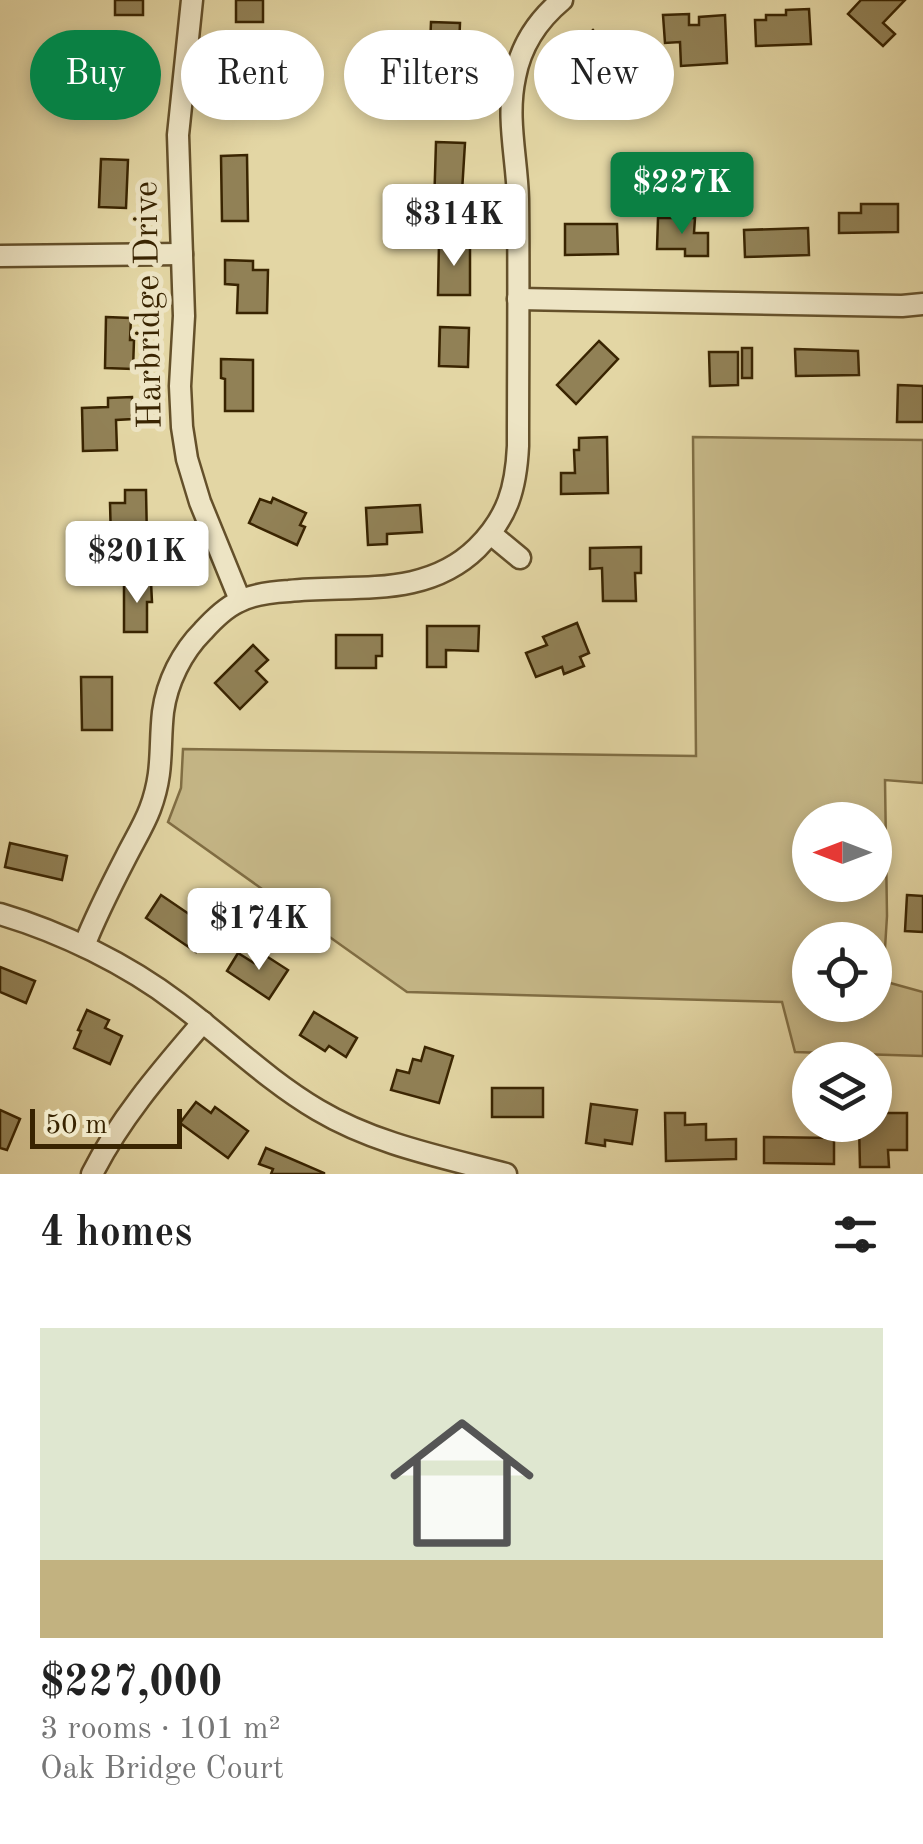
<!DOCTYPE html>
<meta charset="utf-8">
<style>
:root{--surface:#fff;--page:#f6f6f6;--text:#222;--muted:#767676;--line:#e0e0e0;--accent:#0b8043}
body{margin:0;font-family:"Old Standard TT",serif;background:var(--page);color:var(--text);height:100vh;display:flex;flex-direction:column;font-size:38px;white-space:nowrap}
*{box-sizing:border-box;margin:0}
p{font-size:32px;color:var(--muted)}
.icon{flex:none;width:55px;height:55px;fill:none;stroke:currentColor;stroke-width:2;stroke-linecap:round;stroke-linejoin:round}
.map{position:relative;height:1174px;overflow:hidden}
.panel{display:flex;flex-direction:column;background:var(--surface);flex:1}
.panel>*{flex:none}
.hud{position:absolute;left:30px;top:30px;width:865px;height:90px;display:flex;gap:20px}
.needle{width:65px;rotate:270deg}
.tools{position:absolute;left:792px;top:802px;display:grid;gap:20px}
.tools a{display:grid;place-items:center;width:100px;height:100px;border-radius:50%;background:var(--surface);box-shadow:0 5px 15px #0003;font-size:50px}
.scale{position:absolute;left:30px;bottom:25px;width:152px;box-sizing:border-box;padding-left:10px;border:5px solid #392401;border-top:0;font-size:28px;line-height:35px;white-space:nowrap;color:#392401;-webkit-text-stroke:8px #ede4c4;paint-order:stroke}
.price{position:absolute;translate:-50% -85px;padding:0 22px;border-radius:10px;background:#fff;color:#222;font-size:32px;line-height:65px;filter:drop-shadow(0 2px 5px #0008)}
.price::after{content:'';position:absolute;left:50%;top:60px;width:30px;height:22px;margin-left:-15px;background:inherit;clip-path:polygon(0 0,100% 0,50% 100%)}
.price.selected{background:var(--accent);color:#fff}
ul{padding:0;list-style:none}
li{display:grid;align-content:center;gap:20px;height:530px;padding:0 40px}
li+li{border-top:2px solid var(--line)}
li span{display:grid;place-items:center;height:310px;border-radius:0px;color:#555}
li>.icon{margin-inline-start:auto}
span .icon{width:180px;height:180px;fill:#fffc;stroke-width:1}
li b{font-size:42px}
h2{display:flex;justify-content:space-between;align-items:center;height:120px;padding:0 40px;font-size:42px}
.tag{padding:0 35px;border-radius:45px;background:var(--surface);box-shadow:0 5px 15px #0003;font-size:35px;line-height:90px}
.tag.selected{background:var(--accent);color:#fff}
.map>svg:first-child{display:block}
.green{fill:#c6b888;stroke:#806e44;stroke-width:2.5;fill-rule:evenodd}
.building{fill:#918156;stroke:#392401;stroke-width:2.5}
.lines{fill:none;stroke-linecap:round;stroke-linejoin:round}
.street-casing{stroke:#64502a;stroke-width:25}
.street{stroke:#ede4c4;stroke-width:20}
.labels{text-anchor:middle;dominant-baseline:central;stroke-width:10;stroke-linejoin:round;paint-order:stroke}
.street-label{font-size:35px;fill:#392401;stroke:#ede4c4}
</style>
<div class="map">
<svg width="923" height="1174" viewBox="0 0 923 1174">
<rect width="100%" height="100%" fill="#e3d6a4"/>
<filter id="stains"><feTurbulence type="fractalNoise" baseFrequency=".002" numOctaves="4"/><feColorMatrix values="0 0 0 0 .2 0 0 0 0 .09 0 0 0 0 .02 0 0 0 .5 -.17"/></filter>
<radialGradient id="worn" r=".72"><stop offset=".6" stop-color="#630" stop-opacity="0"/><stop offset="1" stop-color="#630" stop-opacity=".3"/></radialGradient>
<path class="green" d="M693,437L923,440V783L885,780L887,916L883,981L923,992V1056L795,1052L782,1002L407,992L168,822L181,788L183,749L696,756ZM875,820V885H810V820ZM875,940V1005H810V940Z"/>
<g class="building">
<rect x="115" y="0" width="28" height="15"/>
<rect x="236" y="0" width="27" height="22"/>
<polygon points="861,0 905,0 883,23 895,34 883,46 848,14"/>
<polygon points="809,9 811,44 756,46 755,20 766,20 766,15 786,15 786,10"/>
<polygon points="689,14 689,25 699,25 699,17 725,15 727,63 681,66 680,42 665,43 663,15"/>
<polygon points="431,22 460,23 457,98 428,97"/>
<polygon points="593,30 619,59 578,97 555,72 580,50 576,46"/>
<rect x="109" y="51" width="26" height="58"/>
<polygon points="258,63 259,101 248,101 248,114 224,114 224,64"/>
<polygon points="436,142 465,143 461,208 434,207"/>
<polygon points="247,155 248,221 222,221 221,156"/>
<polygon points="101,159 128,160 126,208 99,207"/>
<polygon points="861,204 898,204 898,232 839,233 839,213 861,213"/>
<polygon points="658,218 695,218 694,233 708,233 708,256 685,256 685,249 657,249"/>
<polygon points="565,224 617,224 618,254 565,255"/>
<polygon points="808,228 809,255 745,257 744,230"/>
<polygon points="439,243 470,244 470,295 438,295"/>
<polygon points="225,260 253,261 253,270 268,270 267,313 237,313 238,285 225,284"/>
<polygon points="106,317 131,318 130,340 134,340 133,369 105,368"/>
<polygon points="440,327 469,328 468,367 439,366"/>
<polygon points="599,341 618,359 576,404 557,385"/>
<rect x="742" y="348" width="10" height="30"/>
<polygon points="795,349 858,351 859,375 796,376"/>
<polygon points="709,352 738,352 738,385 710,386"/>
<polygon points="221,359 253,360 253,411 225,411 225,379 221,378"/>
<polygon points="898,385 923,386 923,422 897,422"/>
<polygon points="132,397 133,419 116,420 117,450 83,451 82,408 108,407 108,398"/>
<polygon points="607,437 608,493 561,494 561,473 575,473 574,450 579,450 579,438"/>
<polygon points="125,490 146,490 147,540 111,541 110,503 125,503"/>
<polygon points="273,498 306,513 300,525 305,527 297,545 249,523 260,499 271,503"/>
<polygon points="420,505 422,532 387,534 387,544 368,545 366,508"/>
<polygon points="641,547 641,573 635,573 636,601 603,601 602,568 590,569 590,548"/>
<polygon points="151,582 152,602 147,602 147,632 124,632 124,583"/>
<polygon points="577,623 589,653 580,657 584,666 564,674 562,667 536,677 526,653 547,645 543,637"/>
<polygon points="427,626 479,626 478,651 446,650 446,667 427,667"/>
<polygon points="336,635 382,635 382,656 376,656 376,668 336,668"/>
<polygon points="253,645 268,660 256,671 267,682 240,709 215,683"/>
<polygon points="81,677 112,677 112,730 82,730"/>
<polygon points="10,843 67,856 62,880 5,867"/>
<polygon points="161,895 211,929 196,952 146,918"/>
<polygon points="907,895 923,896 923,932 905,931"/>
<polygon points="260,952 288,970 269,999 227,971 238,953 254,963"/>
<polygon points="0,967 35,981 26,1003 0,992"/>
<polygon points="87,1010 109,1020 105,1028 122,1036 110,1064 74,1048 81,1031 78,1030"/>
<polygon points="314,1012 357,1038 346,1057 329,1046 325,1051 300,1035"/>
<polygon points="425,1047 453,1056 439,1103 391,1090 397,1070 409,1073 413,1059 421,1061"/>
<rect x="492" y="1088" width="51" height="29"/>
<polygon points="196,1102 211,1113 215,1107 248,1131 228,1158 180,1123"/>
<polygon points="591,1104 637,1110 632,1144 605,1140 605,1146 586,1143"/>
<polygon points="0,1110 20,1119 7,1150 0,1148"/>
<polygon points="665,1113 685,1113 685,1125 706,1124 706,1140 736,1139 736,1159 666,1161"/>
<polygon points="875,1113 907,1113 907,1150 888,1150 889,1167 860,1167 859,1125 875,1125"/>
<polygon points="764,1137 834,1138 834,1164 764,1163"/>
<polygon points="266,1148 324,1173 324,1174 271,1174 273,1169 259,1164"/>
</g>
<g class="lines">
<defs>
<g id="street">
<polyline points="192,0 178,135 184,316 180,386 182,427 187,459 200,502 240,600"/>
<polyline points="0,256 182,254"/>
<polyline points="518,299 902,306 923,304"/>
<polyline points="491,534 520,558"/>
<path d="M0,914C61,932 127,964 178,1003C225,1038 267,1080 318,1110C375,1144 442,1157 506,1174"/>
<path d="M84,946C96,915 111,886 126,857C134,841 144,825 150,809C164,772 159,748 163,712C167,682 182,652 203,631C213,620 225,608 238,602C252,594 273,592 289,591C354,584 425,599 477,548C508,517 516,488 518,446C518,364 519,281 518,199C517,158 506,118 515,77C521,45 538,20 562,0"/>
<path d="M92,1174C120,1118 162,1070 203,1022"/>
</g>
</defs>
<use href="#street" class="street-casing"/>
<use href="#street" class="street"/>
</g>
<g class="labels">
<g class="street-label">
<text transform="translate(149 305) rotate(-91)">Harbridge Drive</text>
</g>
</g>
<rect width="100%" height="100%" filter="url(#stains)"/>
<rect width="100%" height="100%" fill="url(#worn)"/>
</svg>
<div class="tools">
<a><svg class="needle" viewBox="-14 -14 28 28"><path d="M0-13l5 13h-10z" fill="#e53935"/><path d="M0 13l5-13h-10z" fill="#767676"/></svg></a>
<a><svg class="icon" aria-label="locate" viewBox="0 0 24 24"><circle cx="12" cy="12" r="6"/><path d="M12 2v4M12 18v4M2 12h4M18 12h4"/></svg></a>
<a><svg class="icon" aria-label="layers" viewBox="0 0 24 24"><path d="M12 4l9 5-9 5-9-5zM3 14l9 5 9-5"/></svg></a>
</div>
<div class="scale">50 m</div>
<b class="price selected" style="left:682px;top:237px">$227K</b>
<b class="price" style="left:454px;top:269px">$314K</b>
<b class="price" style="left:137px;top:606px">$201K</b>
<b class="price" style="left:259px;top:973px">$174K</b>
<div class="hud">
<a class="tag selected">Buy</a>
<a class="tag">Rent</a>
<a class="tag">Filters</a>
<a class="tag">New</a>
</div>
</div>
<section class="panel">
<h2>4 homes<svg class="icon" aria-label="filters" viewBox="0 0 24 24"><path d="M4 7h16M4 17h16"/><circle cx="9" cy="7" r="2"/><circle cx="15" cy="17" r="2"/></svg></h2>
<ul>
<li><span style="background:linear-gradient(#dfe7d0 75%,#c2b280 0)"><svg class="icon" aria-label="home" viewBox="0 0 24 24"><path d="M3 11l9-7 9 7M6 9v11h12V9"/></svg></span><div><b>$227,000</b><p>3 rooms · 101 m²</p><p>Oak Bridge Court</p></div></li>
</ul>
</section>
